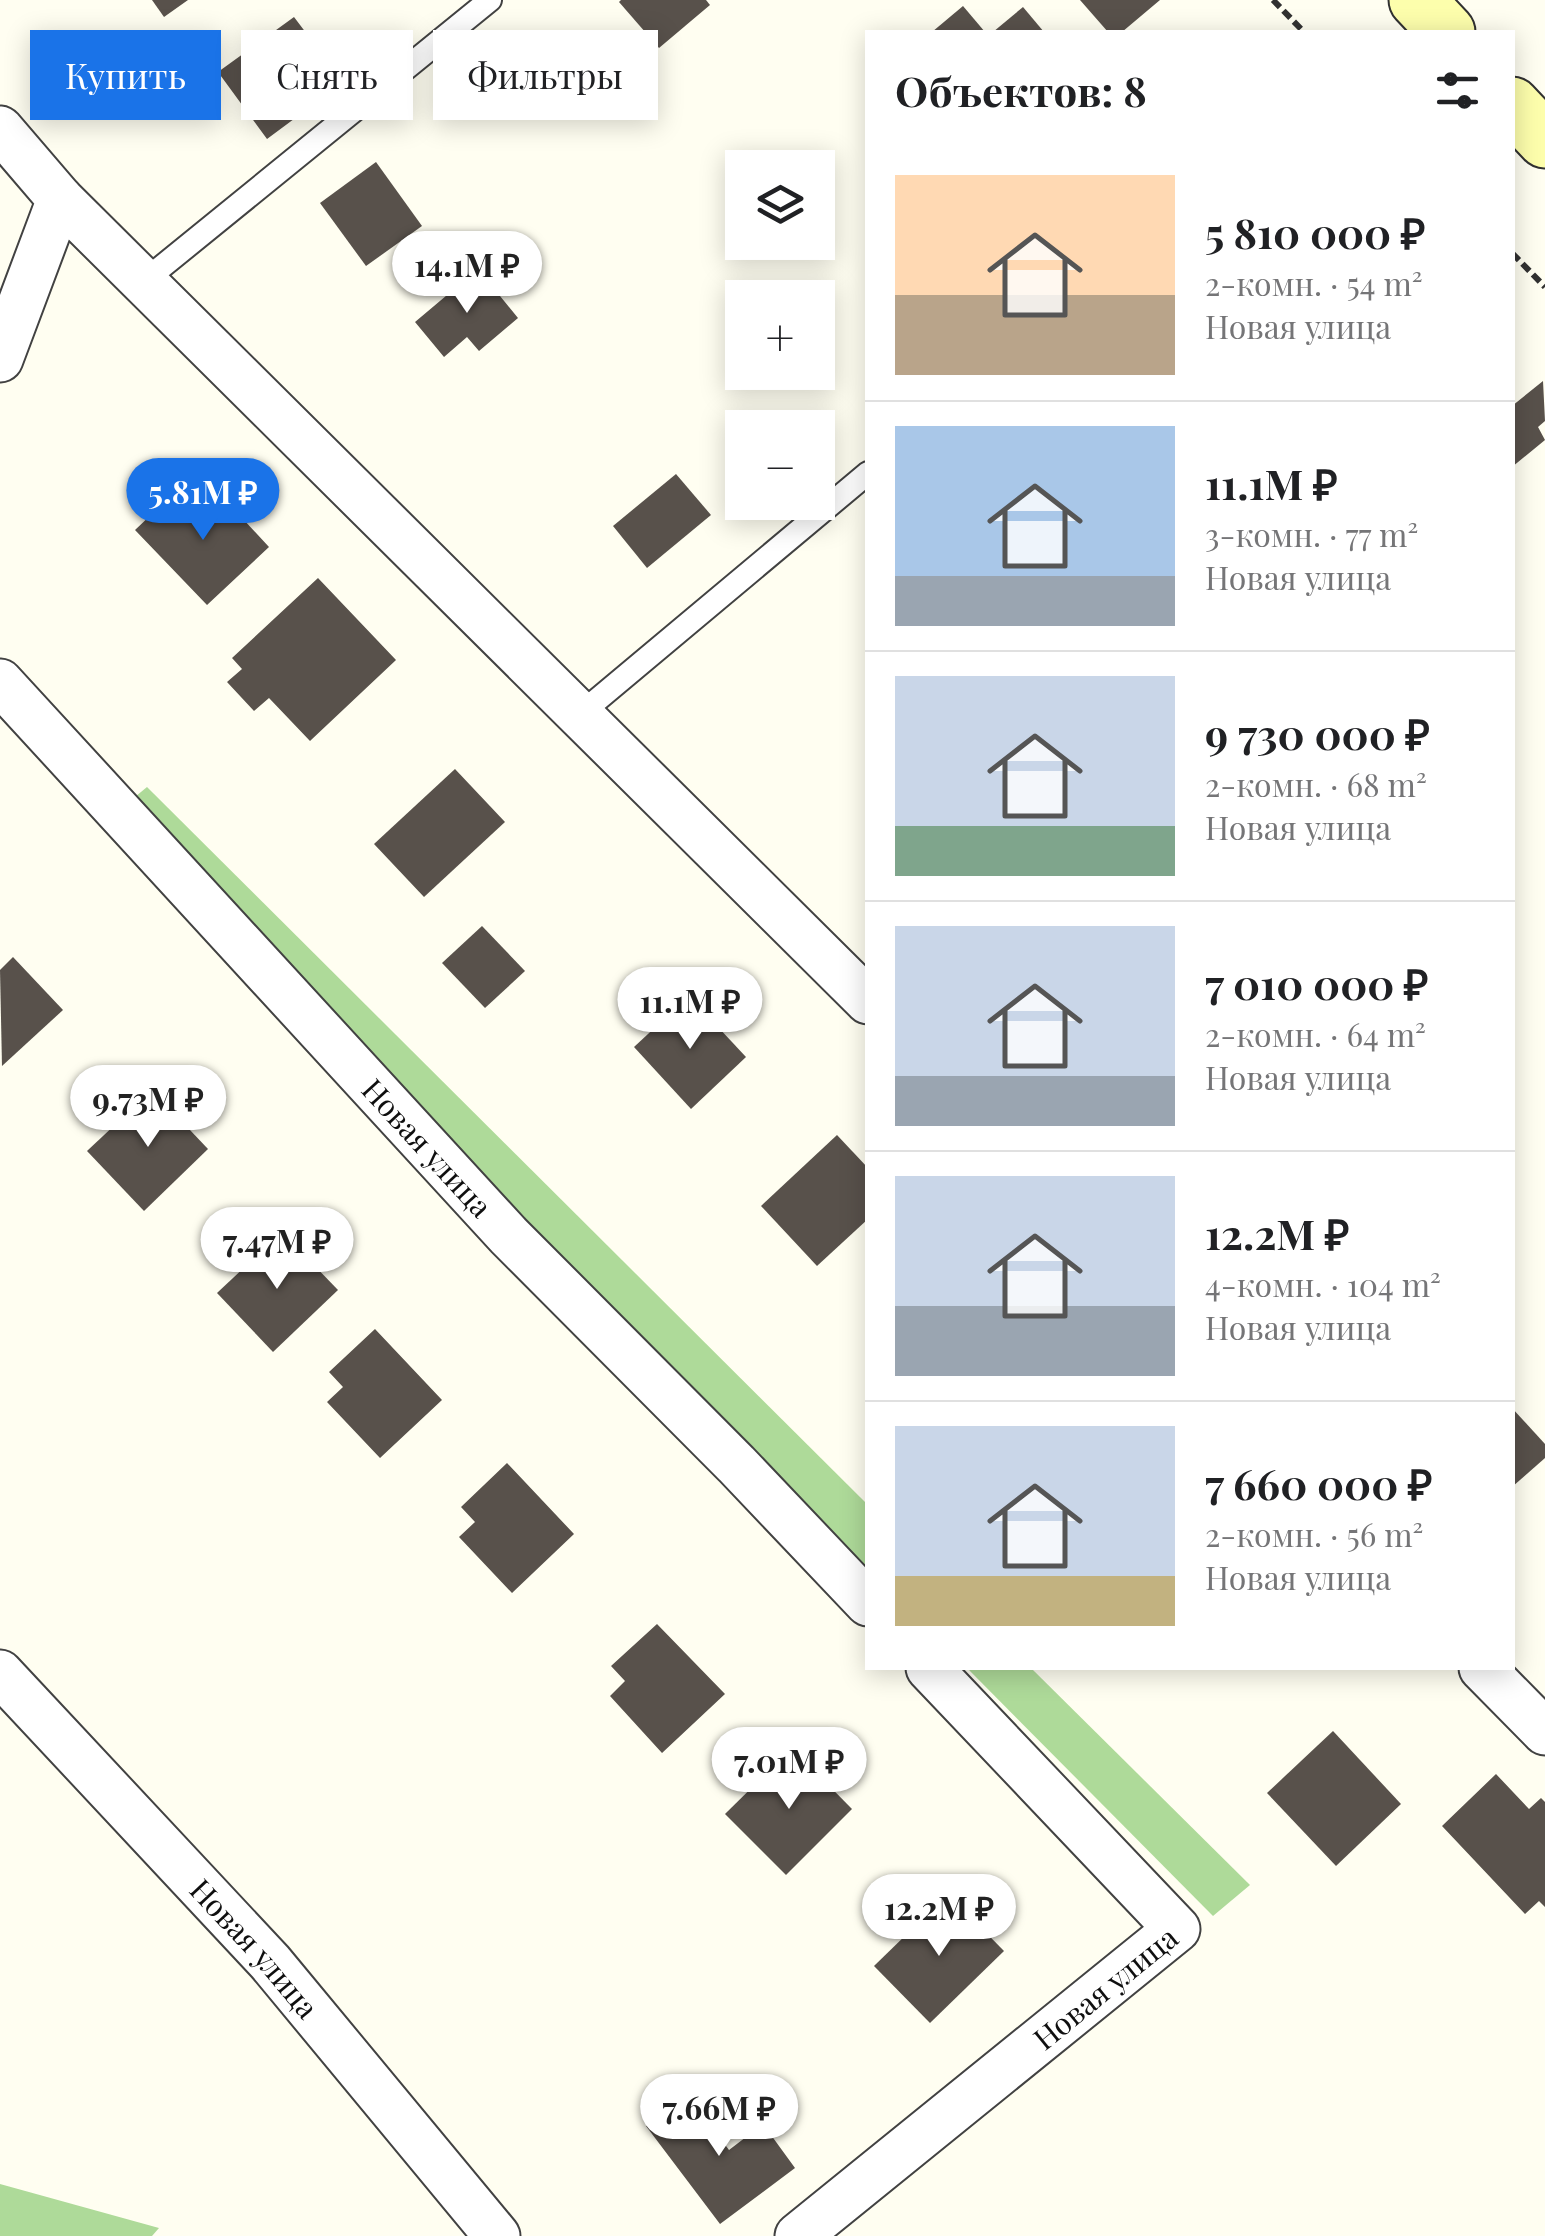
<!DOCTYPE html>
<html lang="ru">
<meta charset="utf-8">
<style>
:root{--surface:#fff;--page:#f6f6f6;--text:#202124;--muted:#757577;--line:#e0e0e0;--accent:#1a73e8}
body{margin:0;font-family:"Playfair Display",serif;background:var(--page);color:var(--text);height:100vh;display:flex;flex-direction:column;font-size:38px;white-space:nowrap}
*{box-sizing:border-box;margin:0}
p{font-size:32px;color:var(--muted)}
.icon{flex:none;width:55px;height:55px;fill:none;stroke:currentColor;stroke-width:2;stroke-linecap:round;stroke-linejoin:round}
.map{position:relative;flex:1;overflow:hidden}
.drawer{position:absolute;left:865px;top:30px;width:650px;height:1640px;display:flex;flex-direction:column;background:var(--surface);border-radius:0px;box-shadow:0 5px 25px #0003}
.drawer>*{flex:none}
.banner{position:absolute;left:30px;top:30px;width:685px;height:90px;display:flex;gap:20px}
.tools{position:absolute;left:725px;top:150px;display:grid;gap:20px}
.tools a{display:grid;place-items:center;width:110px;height:110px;border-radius:0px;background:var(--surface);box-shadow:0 5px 25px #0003;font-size:50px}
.price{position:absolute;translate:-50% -85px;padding:0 22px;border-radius:35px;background:#fff;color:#222;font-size:32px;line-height:65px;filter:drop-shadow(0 2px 5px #0008)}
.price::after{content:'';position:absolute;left:50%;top:60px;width:30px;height:22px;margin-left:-15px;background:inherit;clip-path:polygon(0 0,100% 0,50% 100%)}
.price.current{background:var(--accent);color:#fff}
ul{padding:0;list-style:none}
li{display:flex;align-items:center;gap:30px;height:250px;padding:0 30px}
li+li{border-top:2px solid var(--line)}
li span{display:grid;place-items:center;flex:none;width:280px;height:200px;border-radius:0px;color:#555}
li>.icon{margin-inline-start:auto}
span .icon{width:120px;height:120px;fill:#fffc;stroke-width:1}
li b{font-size:42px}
h2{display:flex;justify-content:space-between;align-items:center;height:120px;padding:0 30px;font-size:42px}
.chip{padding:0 35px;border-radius:0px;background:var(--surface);box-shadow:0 5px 25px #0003;font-size:35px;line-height:90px}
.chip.current{background:var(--accent);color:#fff}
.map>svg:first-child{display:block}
.forest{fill:#aeda99}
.building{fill:#58514b}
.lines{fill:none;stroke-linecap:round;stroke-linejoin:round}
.lane-casing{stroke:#424242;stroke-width:26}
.street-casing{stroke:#424242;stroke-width:49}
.secondary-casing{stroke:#313131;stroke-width:59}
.path{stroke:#313131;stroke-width:6;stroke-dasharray:10 5;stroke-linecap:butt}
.lane{stroke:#fff;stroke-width:22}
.street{stroke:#fff;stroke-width:45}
.secondary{stroke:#fdfeac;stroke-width:55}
.labels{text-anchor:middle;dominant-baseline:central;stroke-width:10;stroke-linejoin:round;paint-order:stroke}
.street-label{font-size:30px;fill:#0f0f0f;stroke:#fff}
</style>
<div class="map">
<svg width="1545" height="2236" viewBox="0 0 1545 2236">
<rect width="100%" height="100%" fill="#fffef1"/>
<g class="forest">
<polygon points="147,787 867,1504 867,1567 118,811"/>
<polygon points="967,1668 1031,1668 1250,1885 1213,1916"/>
<polygon points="0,2184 159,2228 152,2236 0,2236"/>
</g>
<g class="building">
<polygon points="152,0 188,0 164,17"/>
<polygon points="621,0 706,0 710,5 659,48 619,2"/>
<polygon points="1080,0 1160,0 1122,32 1108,32"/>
<polygon points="963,6 985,32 932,32"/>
<polygon points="1023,7 1044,32 993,32"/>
<polygon points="294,17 319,50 301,63 325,96 267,139 218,72"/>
<polygon points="376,162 422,226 366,266 320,203"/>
<polygon points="478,269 518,318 479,351 467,337 444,357 415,322"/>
<polygon points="1543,381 1545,421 1538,427 1545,440 1512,467 1512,406"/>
<polygon points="676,474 711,515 647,568 613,526"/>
<polygon points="217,491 269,547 207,605 135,530 173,494 193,514"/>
<polygon points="318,578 396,660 310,741 269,698 254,711 227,682 242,669 232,658"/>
<polygon points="455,769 505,822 424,897 374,844"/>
<polygon points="482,926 525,971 485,1008 442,963"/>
<polygon points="13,957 63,1010 2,1066 0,970"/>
<polygon points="689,996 746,1057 691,1109 634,1047"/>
<polygon points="152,1090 208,1149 144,1211 87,1151"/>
<polygon points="837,1135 868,1168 868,1219 817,1266 761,1206"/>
<polygon points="282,1232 338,1290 273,1352 217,1293"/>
<polygon points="375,1329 442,1400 380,1458 327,1402 343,1387 329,1372"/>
<polygon points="1512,1408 1545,1444 1545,1458 1512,1487"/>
<polygon points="507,1463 574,1534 512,1593 459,1537 475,1522 461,1507"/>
<polygon points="657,1624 725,1694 662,1753 610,1696 625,1681 611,1666"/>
<polygon points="1333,1731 1401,1804 1336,1866 1267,1793"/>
<polygon points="792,1748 852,1809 786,1875 725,1814"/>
<polygon points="1496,1774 1529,1809 1541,1798 1545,1802 1545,1907 1539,1901 1525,1914 1442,1826"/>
<polygon points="948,1894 1004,1951 930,2023 874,1966"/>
<polygon points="688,2095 729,2150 763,2124 795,2168 720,2224 646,2126"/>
</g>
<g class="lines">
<defs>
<g id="lane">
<polyline points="143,282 490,0"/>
<polyline points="579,715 868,473"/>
</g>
<g id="street">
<polyline points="0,129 60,199 0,359"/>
<polyline points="60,199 868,1001"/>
<path id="s1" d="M0,682L508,1235L736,1464L868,1603"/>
<polyline points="1482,1668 1545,1732"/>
<path id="s2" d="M0,1673L270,1962L497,2236"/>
<path id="s3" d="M798,2236L1177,1929L929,1668"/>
</g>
<g id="secondary">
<polyline points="1417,0 1447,32"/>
<polyline points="1512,105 1545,140"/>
</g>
</defs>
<use href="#lane" class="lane-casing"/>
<use href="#street" class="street-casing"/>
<use href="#secondary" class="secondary-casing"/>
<g class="path">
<polyline points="1273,0 1304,32"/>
<polyline points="1512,253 1545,287"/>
</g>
<use href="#lane" class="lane"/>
<use href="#street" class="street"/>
<use href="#secondary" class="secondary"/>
</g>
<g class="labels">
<g class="street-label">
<text stroke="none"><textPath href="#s1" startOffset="632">Новая улица</textPath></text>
<text stroke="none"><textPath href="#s2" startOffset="375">Новая улица</textPath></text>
<text stroke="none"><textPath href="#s3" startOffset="395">Новая улица</textPath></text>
</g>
</g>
</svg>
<div class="tools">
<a><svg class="icon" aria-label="layers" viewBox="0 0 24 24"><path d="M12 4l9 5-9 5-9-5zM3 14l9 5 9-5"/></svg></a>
<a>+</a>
<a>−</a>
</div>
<b class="price" style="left:467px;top:316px">14.1M ₽</b>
<b class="price current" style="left:203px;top:543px">5.81M ₽</b>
<b class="price" style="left:690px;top:1052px">11.1M ₽</b>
<b class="price" style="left:148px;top:1150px">9.73M ₽</b>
<b class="price" style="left:277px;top:1292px">7.47M ₽</b>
<b class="price" style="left:789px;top:1812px">7.01M ₽</b>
<b class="price" style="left:939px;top:1959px">12.2M ₽</b>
<b class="price" style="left:719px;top:2159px">7.66M ₽</b>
<div class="banner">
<a class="chip current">Купить</a>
<a class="chip">Снять</a>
<a class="chip">Фильтры</a>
</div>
<section class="drawer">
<h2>Объектов: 8<svg class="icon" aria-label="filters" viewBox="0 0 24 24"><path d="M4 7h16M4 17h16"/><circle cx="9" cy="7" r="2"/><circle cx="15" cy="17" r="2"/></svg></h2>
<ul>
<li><span style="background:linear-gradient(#ffd9b3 60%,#b9a48a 0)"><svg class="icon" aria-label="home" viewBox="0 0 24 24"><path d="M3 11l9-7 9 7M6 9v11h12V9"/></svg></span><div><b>5 810 000 ₽</b><p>2-комн. · 54 m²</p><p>Новая улица</p></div></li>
<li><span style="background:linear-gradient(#a9c7e8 75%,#9aa5b1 0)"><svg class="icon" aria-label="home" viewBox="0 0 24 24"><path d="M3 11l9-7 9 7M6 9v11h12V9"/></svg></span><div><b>11.1M ₽</b><p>3-комн. · 77 m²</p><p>Новая улица</p></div></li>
<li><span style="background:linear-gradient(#c9d6e8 75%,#7fa58c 0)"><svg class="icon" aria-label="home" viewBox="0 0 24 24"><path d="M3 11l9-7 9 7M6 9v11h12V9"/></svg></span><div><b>9 730 000 ₽</b><p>2-комн. · 68 m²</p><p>Новая улица</p></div></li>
<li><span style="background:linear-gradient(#c9d6e8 75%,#9aa5b1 0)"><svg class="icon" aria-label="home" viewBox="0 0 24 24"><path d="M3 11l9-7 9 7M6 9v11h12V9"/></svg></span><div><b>7 010 000 ₽</b><p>2-комн. · 64 m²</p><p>Новая улица</p></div></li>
<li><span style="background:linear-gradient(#c9d6e8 65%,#9aa5b1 0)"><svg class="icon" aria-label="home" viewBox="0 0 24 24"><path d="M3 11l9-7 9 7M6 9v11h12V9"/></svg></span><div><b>12.2M ₽</b><p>4-комн. · 104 m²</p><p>Новая улица</p></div></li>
<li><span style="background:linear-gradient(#c9d6e8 75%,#c2b280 0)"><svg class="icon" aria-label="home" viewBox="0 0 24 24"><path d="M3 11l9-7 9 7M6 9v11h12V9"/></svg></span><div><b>7 660 000 ₽</b><p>2-комн. · 56 m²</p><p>Новая улица</p></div></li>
</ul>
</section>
</div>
